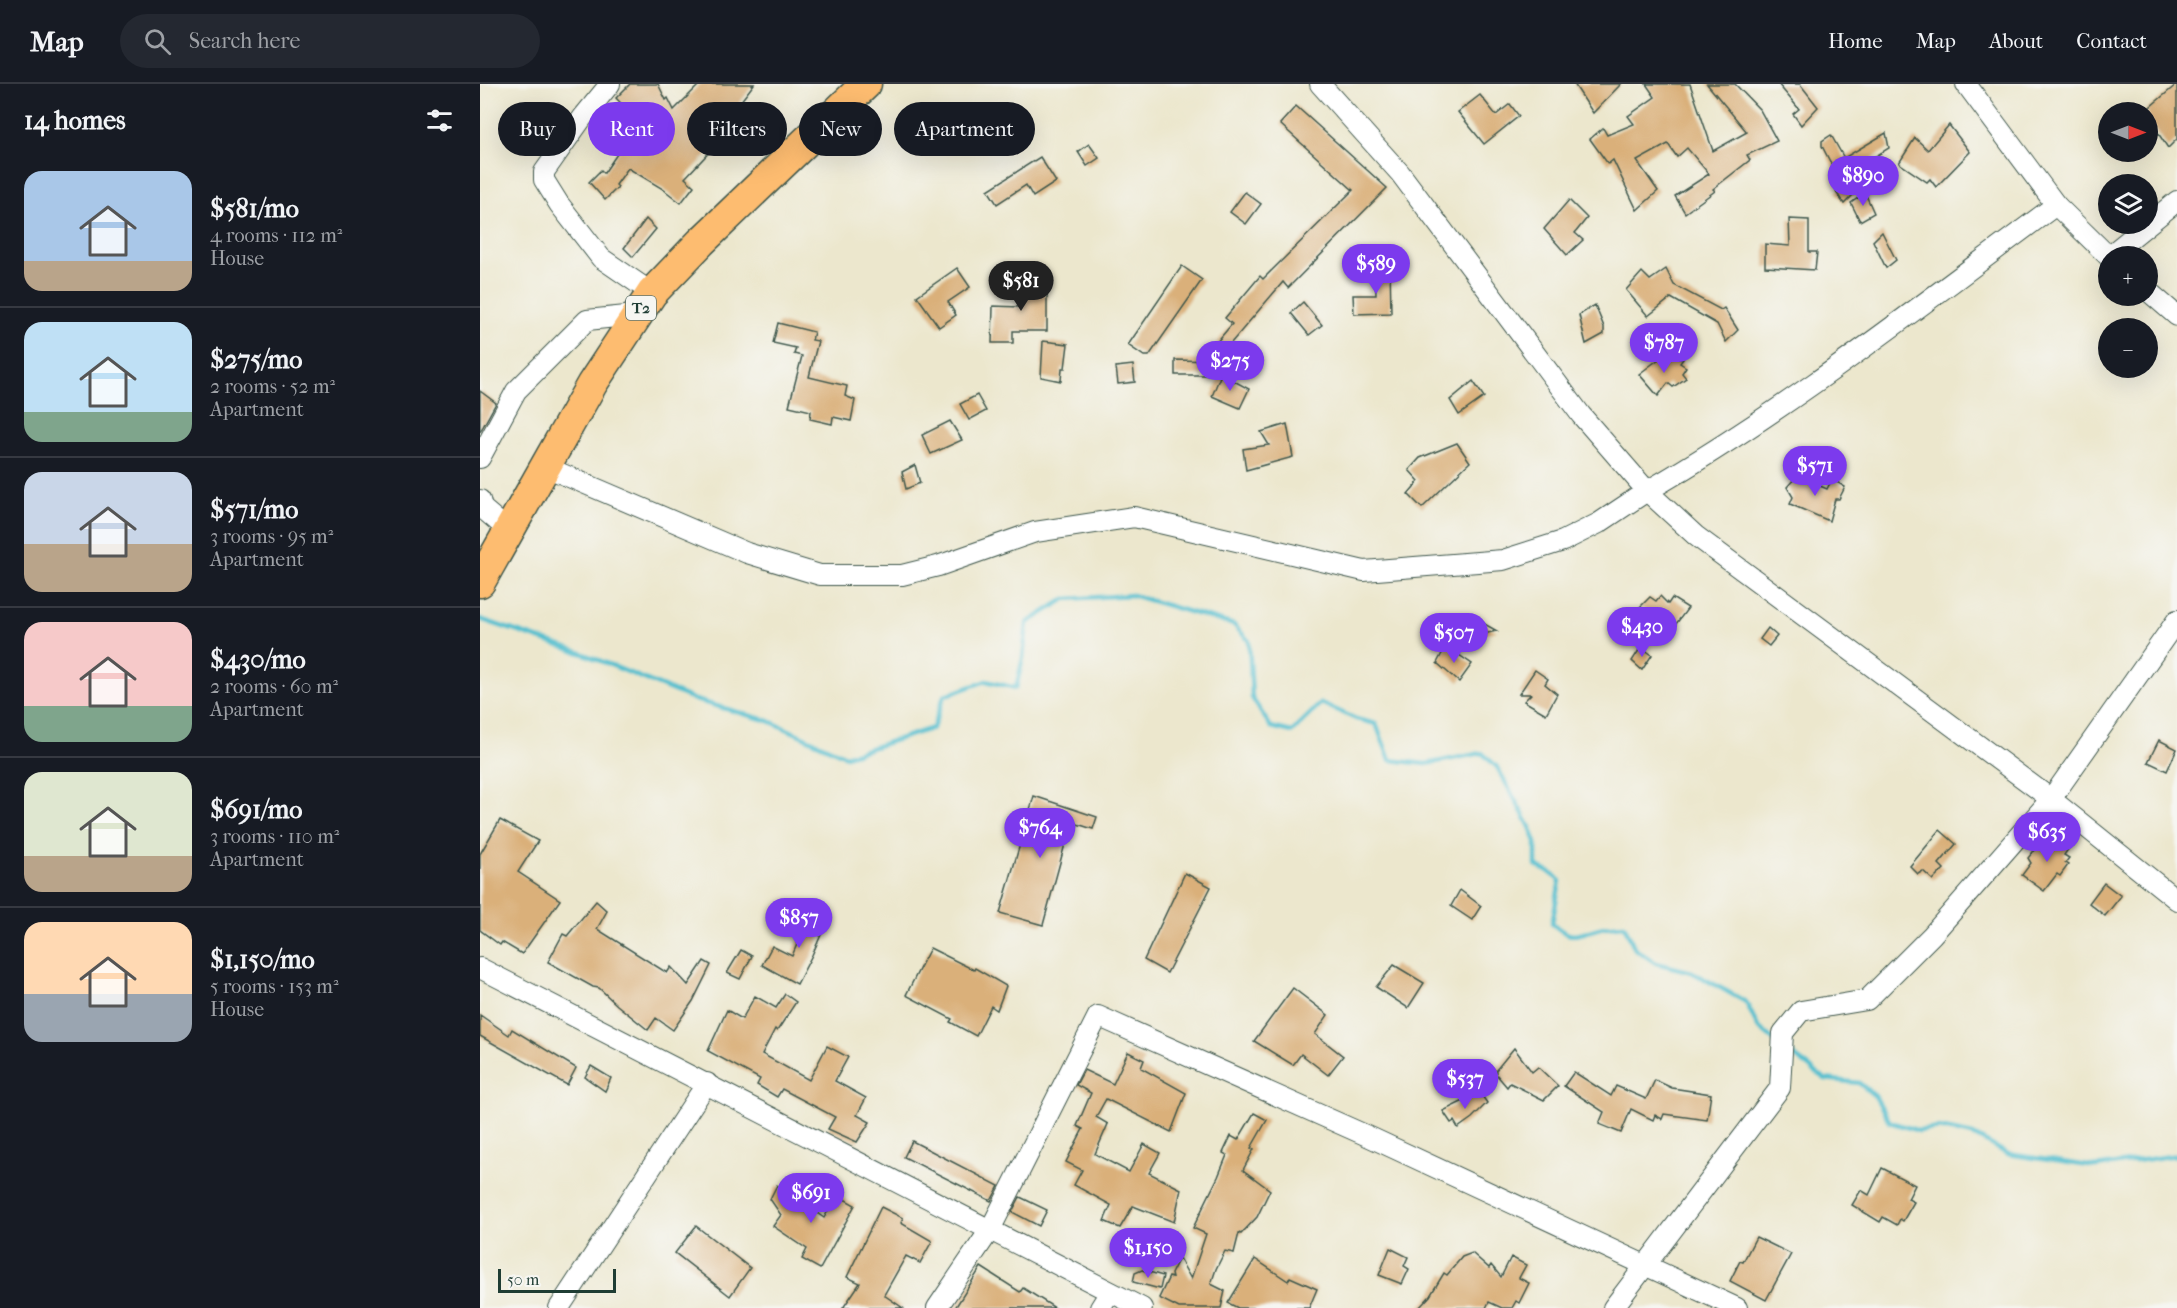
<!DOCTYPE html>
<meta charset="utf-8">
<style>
:root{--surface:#171b24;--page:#242831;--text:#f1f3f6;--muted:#9ea1a6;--line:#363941;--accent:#7c3aed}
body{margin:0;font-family:"IM FELL French Canon",serif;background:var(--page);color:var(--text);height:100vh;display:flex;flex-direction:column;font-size:22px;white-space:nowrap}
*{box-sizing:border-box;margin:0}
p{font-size:20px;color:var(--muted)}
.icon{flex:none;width:33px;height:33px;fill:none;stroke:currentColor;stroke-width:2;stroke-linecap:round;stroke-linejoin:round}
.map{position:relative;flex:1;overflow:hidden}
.drawer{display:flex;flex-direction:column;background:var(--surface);width:480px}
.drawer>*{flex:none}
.top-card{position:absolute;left:18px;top:18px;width:570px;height:54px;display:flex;gap:12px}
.needle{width:39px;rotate:90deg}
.tools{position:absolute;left:1618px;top:18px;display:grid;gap:12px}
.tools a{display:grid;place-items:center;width:60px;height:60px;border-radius:50%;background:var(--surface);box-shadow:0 6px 24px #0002;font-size:30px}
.scale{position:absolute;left:18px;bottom:15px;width:118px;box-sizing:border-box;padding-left:6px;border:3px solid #1f3d34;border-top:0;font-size:16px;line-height:21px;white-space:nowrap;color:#1f3d34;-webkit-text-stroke:4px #f6f6f2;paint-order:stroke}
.price{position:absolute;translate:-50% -51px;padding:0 14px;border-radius:21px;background:var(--accent);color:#fff;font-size:20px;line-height:39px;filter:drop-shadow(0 2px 3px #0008)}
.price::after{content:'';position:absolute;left:50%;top:36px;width:18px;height:14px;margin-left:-9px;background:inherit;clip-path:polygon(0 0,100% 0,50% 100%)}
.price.selected{background:#222;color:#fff}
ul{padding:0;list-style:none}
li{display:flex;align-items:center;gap:18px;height:150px;padding:0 24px}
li+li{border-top:2px solid var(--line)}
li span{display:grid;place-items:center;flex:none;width:168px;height:120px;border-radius:18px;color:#555}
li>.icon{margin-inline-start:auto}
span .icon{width:72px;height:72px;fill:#fffc;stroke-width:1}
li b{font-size:26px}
h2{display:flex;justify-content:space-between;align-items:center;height:72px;padding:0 24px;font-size:26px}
.pill{padding:0 21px;border-radius:27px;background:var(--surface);box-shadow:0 6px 24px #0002;font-size:21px;line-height:54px}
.pill.selected{background:var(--accent);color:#fff}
header{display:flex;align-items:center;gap:36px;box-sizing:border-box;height:84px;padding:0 30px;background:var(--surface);border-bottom:2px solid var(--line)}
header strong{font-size:28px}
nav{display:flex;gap:33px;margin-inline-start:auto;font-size:21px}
.search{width:420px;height:54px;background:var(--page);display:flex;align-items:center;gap:15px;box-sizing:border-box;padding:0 21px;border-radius:33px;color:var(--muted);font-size:22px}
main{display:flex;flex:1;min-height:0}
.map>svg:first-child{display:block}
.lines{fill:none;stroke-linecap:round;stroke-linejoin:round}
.stream{stroke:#54bfcf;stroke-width:4.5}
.building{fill:#dab07a}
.minor-casing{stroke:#3e564b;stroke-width:22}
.highway-casing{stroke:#3e564b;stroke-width:33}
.minor{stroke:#fff;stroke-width:20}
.highway{stroke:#fdbc6f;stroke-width:30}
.labels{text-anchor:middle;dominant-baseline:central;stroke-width:4.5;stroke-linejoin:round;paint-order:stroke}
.shield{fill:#f6f6f2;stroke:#60746d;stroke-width:1.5}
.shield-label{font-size:15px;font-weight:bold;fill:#1f3d34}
</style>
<header>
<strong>Map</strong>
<div class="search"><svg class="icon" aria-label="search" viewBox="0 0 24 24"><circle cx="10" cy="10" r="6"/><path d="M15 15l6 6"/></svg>Search here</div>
<nav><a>Home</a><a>Map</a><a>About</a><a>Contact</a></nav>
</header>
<main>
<section class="drawer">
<h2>14 homes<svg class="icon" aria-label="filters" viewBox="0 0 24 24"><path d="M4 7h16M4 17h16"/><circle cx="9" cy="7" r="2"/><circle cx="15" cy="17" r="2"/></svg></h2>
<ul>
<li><span style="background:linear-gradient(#a9c7e8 75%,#b9a48a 0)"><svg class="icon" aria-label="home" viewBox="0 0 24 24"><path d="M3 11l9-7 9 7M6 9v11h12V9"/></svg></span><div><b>$581/mo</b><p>4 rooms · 112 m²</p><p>House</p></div></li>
<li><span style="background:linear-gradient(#bfe0f5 75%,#7fa58c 0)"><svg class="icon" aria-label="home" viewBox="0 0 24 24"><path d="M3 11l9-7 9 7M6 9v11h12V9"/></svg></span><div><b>$275/mo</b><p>2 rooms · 52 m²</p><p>Apartment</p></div></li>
<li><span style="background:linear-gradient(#c9d6e8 60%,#b9a48a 0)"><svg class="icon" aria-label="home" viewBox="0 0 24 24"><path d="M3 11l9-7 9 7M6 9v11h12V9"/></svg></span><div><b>$571/mo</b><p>3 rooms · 95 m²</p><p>Apartment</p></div></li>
<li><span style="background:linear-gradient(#f6c9c9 70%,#7fa58c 0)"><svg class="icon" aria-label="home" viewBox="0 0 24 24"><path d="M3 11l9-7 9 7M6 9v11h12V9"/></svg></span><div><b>$430/mo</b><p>2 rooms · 60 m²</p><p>Apartment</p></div></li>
<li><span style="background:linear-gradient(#dfe7d0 70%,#b9a48a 0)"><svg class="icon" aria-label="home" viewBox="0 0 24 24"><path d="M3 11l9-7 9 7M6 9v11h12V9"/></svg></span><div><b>$691/mo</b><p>3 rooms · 110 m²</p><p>Apartment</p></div></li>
<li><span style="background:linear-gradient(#ffd9b3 60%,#9aa5b1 0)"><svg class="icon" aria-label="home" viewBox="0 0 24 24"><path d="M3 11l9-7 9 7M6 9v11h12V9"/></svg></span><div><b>$1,150/mo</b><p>5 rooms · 153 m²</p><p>House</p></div></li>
</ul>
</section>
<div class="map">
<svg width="1697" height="1224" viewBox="0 0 1697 1224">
<rect width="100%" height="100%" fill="#f6f6f2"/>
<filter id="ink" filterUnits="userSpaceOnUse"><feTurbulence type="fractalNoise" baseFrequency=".0167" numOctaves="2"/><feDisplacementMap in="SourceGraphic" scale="12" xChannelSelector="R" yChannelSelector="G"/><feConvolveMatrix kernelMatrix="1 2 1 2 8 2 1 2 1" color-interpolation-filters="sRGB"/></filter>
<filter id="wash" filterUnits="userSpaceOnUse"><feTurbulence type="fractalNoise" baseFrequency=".008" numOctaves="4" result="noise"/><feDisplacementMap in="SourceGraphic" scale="24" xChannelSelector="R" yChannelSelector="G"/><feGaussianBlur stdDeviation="1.35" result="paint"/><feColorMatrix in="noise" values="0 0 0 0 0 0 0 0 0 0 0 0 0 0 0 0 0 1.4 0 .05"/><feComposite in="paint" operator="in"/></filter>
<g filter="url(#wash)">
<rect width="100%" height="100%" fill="#ece7cd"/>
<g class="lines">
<g class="stream">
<path d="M0,535L104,570L215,616L289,637L366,672L453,644L464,612L506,597L536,604L543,574L547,539L585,515L652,511L754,541L769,557L772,614L791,643L812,648L841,619L876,635L896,640L910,676L946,680L1002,669L1017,683L1050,743L1056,758V782L1071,789L1080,797L1072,839C1092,858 1097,850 1120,844C1127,842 1136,842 1144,841L1155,865L1176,879L1212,888L1266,918L1278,943L1297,959"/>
<polyline points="1309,968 1345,995 1379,999 1395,1012 1410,1038 1439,1047 1459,1044 1493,1051 1528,1070 1616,1083 1697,1071"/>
</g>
</g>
<g id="blocks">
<g class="building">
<polygon points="150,0 178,0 186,16 188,14 194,26 220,0 274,0 231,56 236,61 205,94 214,102 201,119 183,105 148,84 136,101 138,103 125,116 109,98 121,86 124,89 159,38 136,14"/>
<polygon points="1094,0 1141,0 1113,29"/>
<polygon points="1166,0 1210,0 1233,67 1267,48 1227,0 1255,0 1280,26 1297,57 1267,71 1270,76 1233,105 1235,107 1205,129 1195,112 1229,90 1207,64 1197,73 1188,60 1157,77 1178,107 1157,126 1133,76 1128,80 1110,55 1123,44 1127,51 1154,40 1148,32 1175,13"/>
<polygon points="1298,0 1320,0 1338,23 1321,41 1313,30 1319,25"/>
<polygon points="1697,0 1697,55 1688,64 1668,34 1668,28 1664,28"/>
<polygon points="1000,11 1016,31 1030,20 1039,32 1004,60 978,28"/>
<polygon points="816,22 907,104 808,204 803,198 745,266 736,259 752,240 745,234 780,192 783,195 873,106 800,40"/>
<polygon points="1469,41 1490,68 1456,103 1450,95 1447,98 1419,79 1435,54 1448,66"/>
<polygon points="1406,49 1409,64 1359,95 1342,62 1342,57 1351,51 1364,74"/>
<polygon points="609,60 619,74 607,82 598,68"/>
<polygon points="560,73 576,98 553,113 546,101 517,120 508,106"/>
<polygon points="1367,98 1375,109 1364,120 1356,108"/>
<polygon points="765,108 781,120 766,140 750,128"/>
<polygon points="1385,109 1394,129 1380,137 1371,119"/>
<polygon points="1089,116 1107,134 1095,149 1103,156 1087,171 1064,145"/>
<polygon points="166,135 176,145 153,173 144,164"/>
<polygon points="1309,135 1329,136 1329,168 1337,168 1335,186 1285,183 1285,160 1310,162"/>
<polygon points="1402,148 1416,176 1406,184 1393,157"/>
<polygon points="895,181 910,181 911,229 874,230 873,211 896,211"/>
<polygon points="702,182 722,196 669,272 664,272 648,261"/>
<polygon points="477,184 490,203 468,218 476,231 459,243 437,212"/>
<polygon points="541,184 555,184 555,210 567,210 567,247 533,247 533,259 512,259 513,222 540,223"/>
<polygon points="1186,185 1194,201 1241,226 1244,224 1258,246 1246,258 1237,240 1191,214 1168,232 1146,206 1162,188 1170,196"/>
<polygon points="823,218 842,241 829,251 811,229"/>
<polygon points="1115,221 1124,243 1124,250 1106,260 1099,231"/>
<polygon points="298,239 334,248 332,256 338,257 329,293 367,302 365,312 375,316 371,337 353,333 352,340 330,335 331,327 309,322 322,272 314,270 316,264 293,259"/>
<polygon points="563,257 588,260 585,284 582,284 581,297 561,293"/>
<polygon points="1183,272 1203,275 1200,279 1206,283 1202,289 1206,294 1193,303 1188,299 1178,312 1159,290"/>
<polygon points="695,276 736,277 727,291 695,291"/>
<polygon points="653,281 655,298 638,300 636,283"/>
<polygon points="741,290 769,305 760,324 732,312"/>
<polygon points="993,297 1004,313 979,331 970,316"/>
<polygon points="0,307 16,319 0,348"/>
<polygon points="497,311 506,327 489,336 480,320"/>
<polygon points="470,337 482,356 451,370 442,351"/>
<polygon points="807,340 813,373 766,386 763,365 789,361 781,348"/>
<polygon points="977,359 990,378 942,424 928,410 939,397 929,386 940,374"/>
<polygon points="435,381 440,399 426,405 422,388"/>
<polygon points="1317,392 1347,405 1352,395 1365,403 1359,415 1355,415 1349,437 1310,420 1313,413 1307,403"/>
<polygon points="1180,512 1188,520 1192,514 1208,524 1187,552 1162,531 1166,526 1160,523 1170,513 1176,517"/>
<polygon points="985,529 1017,547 968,558"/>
<polygon points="1288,544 1297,552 1289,562 1280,555"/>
<polygon points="966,562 992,580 979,598 957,579"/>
<polygon points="1161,563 1172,571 1162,586 1152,577"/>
<polygon points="1055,586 1068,595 1065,600 1077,610 1066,630 1044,617 1051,610 1039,610"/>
<polygon points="1679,656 1697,665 1687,687 1668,678"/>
<polygon points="554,712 617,733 613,745 591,738 563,841 520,829"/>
<polygon points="20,736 58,757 38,788 80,816 42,870 22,858 20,861 0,846 0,770"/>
<polygon points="1460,746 1476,760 1459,780 1464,785 1453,796 1443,787 1438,790 1430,782"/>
<polygon points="1571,750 1589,764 1584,771 1589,774 1585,779 1588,781 1580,792 1577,790 1564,807 1542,791 1551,779 1548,774 1557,763 1560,765"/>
<polygon points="705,789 731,803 687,889 664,876"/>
<polygon points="1624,799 1641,812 1625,832 1609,819"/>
<polygon points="980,806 1001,822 992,836 971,822"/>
<polygon points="116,817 127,827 117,845 187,889 191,883 208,901 224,877 231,881 213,917 193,946 176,934 168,946 137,921 119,904 113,903 68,878 83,850 87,852"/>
<polygon points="333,823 350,831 332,871 317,900 282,881 292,862 312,872"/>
<polygon points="450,864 494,886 495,884 526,902 517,926 511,922 496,952 470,938 472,935 426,911"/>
<polygon points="261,866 272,872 260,895 247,889"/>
<polygon points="914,881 944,899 928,924 896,903"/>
<polygon points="813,904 848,931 835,950 863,972 848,991 821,970 813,981 774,957"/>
<polygon points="305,910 316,918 297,947 295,945 282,970 329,996 347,962 368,973 355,997 386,1014 377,1031 390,1038 377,1058 348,1045 355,1033 302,1005 297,1013 277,1001 280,995 228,967 247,926 262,935 275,912 296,924"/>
<polygon points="0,931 29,951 32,945 96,984 87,1001 0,952"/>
<polygon points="1034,964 1052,988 1058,983 1078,1002 1064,1016 1030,999 1027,1003 1016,990 1016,986"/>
<polygon points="648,968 664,976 661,984 706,1009 691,1048 626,1015 616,1033 628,1040 615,1070 649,1088 664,1060 680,1069 669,1089 701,1105 694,1138 653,1122 640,1144 624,1137 631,1121 594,1101 602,1086 586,1078 603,1045 597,1042 611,1009 596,1001 604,986 633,1000"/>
<polygon points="111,982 131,994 125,1007 105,993"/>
<polygon points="1094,988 1131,1012 1136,1002 1166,1015 1175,996 1192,1004 1231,1010 1227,1036 1184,1030 1182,1035 1175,1031 1173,1036 1151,1025 1141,1049 1119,1040 1124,1028 1084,1002"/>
<polygon points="1000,1009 1007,1019 992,1034 978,1044 974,1037 971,1039 963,1027"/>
<polygon points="774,1029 787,1036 771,1064 774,1065 763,1086 790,1106 777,1133 761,1150 759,1149 754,1169 745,1167 736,1185 731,1200 745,1207 741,1224 699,1224 679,1214 689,1193 692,1194 691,1190 699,1174 711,1195 726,1150 713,1144 738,1093 747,1071 743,1069 751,1052 758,1056"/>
<polygon points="432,1057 519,1102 511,1117 424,1073"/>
<polygon points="1402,1084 1435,1101 1428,1115 1434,1118 1423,1137 1420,1135 1417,1141 1403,1133 1400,1138 1372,1121 1381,1106 1389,1111"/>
<polygon points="297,1101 344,1134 357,1111 375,1121 340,1185 322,1175 327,1165 293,1142 301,1131 290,1115"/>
<polygon points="540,1113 567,1126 559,1142 532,1128"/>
<polygon points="401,1123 423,1134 421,1139 452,1157 440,1179 426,1172 404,1211 423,1224 363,1224 380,1199 367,1193"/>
<polygon points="216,1142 270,1184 250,1212 195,1169"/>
<polygon points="1276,1153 1311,1170 1286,1216 1250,1197 1260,1177 1263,1178"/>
<polygon points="910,1164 928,1173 924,1182 929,1185 922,1200 899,1191"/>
<polygon points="992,1169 1009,1184 1011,1181 1021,1193 1031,1173 1046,1181 1039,1194 1049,1199 1039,1219 1036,1217 1032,1224 1022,1224 1009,1218 1006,1224 939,1224 950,1212 964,1189 967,1191 982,1173"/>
<polygon points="775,1175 808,1197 810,1193 837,1205 829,1224 758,1224 748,1219"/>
<polygon points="501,1183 540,1208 543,1204 575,1224 475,1224"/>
<polygon points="662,1186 683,1192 680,1205 653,1198 655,1189"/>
</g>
</g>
</g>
<g filter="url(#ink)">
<use href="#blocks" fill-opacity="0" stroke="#3e564b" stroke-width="1.5"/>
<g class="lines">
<defs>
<g id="minor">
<polyline points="130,0 103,33 64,88 64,96 79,120 121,174 172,209"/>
<polyline points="1486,0 1576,121 1629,173"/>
<path d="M1576,121C1443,219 1311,324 1167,407L1216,452L1571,715L1697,816"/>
<polyline points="1629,172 1697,117"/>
<polyline points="1668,207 1697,232"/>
<polyline points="0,374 36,307 107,236 156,231"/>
<polyline points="66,383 267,469 340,491 422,491 458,482 555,448 654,433 884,487 1023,476 1083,457 1119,439 1167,407 1101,331 920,89 840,0"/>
<polyline points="0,416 2,424 29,447"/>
<polyline points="0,884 662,1224"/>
<polyline points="79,1224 227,999"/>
<polyline points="457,1224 510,1146 618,932 892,1054 1257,1224"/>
<polyline points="620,1224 630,1208"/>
<polyline points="1133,1224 1300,1004 1303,949 1321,927 1387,916 1452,851 1571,715 1697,536"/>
</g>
<polyline id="highway" points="0,498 112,300 172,209 221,158 386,0"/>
</defs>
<use href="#minor" class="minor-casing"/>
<use href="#highway" class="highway-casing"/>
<use href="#minor" class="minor"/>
<use href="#highway" class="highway"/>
</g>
</g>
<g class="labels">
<rect class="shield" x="146" y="212" width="30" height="24" rx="4.5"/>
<g class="shield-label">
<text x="161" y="224">T2</text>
</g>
</g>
</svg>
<div class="tools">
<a><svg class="needle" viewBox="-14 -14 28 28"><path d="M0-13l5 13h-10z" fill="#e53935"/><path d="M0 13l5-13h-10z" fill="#9ea1a6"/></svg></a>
<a><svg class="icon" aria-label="layers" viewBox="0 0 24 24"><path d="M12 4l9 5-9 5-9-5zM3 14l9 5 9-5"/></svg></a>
<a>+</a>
<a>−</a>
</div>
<div class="scale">50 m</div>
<b class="price" style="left:1383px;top:123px">$890</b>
<b class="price" style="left:896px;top:211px">$589</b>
<b class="price selected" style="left:541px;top:228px">$581</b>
<b class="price" style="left:1184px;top:290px">$787</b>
<b class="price" style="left:750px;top:308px">$275</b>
<b class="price" style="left:1335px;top:413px">$571</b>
<b class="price" style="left:1162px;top:574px">$430</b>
<b class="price" style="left:974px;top:580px">$507</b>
<b class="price" style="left:560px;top:775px">$764</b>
<b class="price" style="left:1567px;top:779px">$635</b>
<b class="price" style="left:319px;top:865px">$857</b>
<b class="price" style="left:985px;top:1026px">$537</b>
<b class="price" style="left:331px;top:1140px">$691</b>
<b class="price" style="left:668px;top:1195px">$1,150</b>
<div class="top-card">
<a class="pill">Buy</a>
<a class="pill selected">Rent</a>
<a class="pill">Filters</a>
<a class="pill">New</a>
<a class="pill">Apartment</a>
</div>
</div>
</main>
